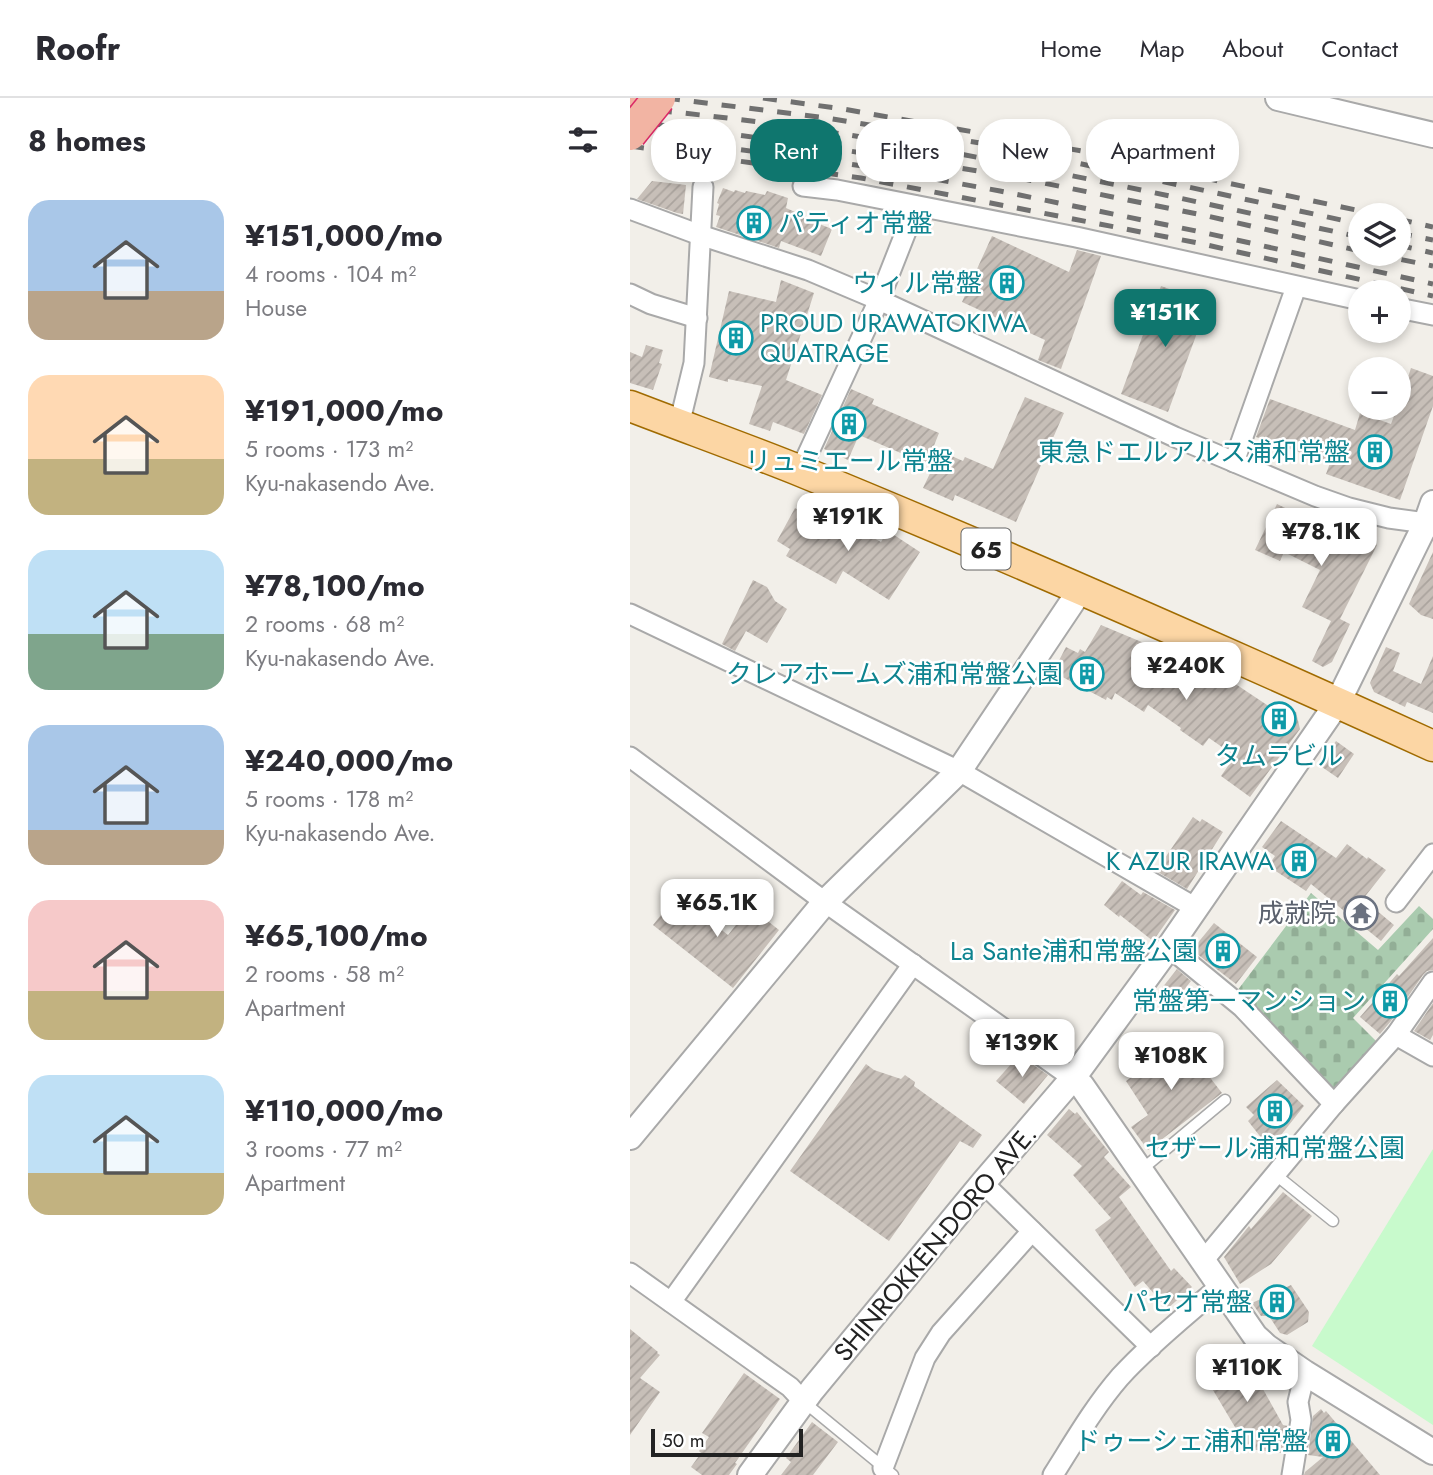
<!DOCTYPE html>
<meta charset="utf-8">
<style>
:root{--surface:#fff;--page:#f2f2f3;--text:#2b2b33;--muted:#7c7c81;--line:#e1e1e2;--accent:#0f766e}
body{margin:0;font-family:Jost,"Noto Sans JP",sans-serif;background:var(--page);color:var(--text);height:100vh;display:flex;flex-direction:column;font-size:26px;white-space:nowrap}
*{box-sizing:border-box;margin:0}
p{font-size:23px;color:var(--muted)}
.icon{flex:none;width:38px;height:38px;fill:none;stroke:currentColor;stroke-width:2;stroke-linecap:round;stroke-linejoin:round}
.map{position:relative;flex:1;overflow:hidden}
.sheet{display:flex;flex-direction:column;background:var(--surface);width:630px}
.sheet>*{flex:none}
.guide{position:absolute;left:21px;top:21px;width:665px;height:63px;display:flex;gap:14px}
.tools{position:absolute;left:718px;top:105px;display:grid;gap:14px}
.tools a{display:grid;place-items:center;width:63px;height:63px;border-radius:50%;background:var(--surface);box-shadow:0 4px 10px #0003;font-size:35px}
.scale{position:absolute;left:21px;bottom:18px;width:152px;box-sizing:border-box;padding-left:7px;border:4px solid #222;border-top:0;font-size:19px;line-height:24px;white-space:nowrap;color:#222;-webkit-text-stroke:5px #fff;paint-order:stroke}
.price{position:absolute;translate:-50% -60px;padding:0 16px;border-radius:14px;background:#fff;color:#222;font-size:23px;line-height:46px;filter:drop-shadow(0 2px 4px #0008)}
.price::after{content:'';position:absolute;left:50%;top:42px;width:21px;height:16px;margin-left:-10px;background:inherit;clip-path:polygon(0 0,100% 0,50% 100%)}
.price.current{background:var(--accent);color:#fff}
ul{padding:0;list-style:none}
li{display:flex;align-items:center;gap:21px;height:175px;padding:0 28px}
li span{display:grid;place-items:center;flex:none;width:196px;height:140px;border-radius:21px;color:#555}
li>.icon{margin-inline-start:auto}
span .icon{width:84px;height:84px;fill:#fffc;stroke-width:1}
li b{font-size:30px}
h2{display:flex;justify-content:space-between;align-items:center;height:84px;padding:0 28px;font-size:30px}
.pill{padding:0 24px;border-radius:28px;background:var(--surface);box-shadow:0 4px 10px #0003;font-size:24px;line-height:63px}
.pill.current{background:var(--accent);color:#fff}
header{display:flex;align-items:center;gap:42px;box-sizing:border-box;height:98px;padding:0 35px;background:var(--surface);border-bottom:2px solid var(--line)}
header strong{font-size:33px}
nav{display:flex;gap:38px;margin-inline-start:auto;font-size:24px}
main{display:flex;flex:1;min-height:0}
.map>svg:first-child{display:block}
.cemetery{fill:url(#cemetery-stones)}
.park{fill:#c8facc}
.building{fill:url(#building-hatch)}
.lines{fill:none;stroke-linecap:round;stroke-linejoin:round}
.service-casing{stroke:#a9a9a9;stroke-width:13}
.minor-casing{stroke:#a9a9a9;stroke-width:23}
.tertiary-casing{stroke:#a9a9a9;stroke-width:28}
.primary-casing{stroke:#a06b00;stroke-width:33}
.trunk-casing{stroke:#dc2a67;stroke-width:35}
.service{stroke:#fff;stroke-width:10}
.minor{stroke:#fff;stroke-width:19}
.tertiary{stroke:#fff;stroke-width:24}
.primary{stroke:#fcd6a4;stroke-width:30}
.trunk{stroke:#f2b4a3;stroke-width:32}
.rail{stroke:#707070;stroke-width:5;stroke-dasharray:14 14;stroke-linecap:butt}
.trunk-bridge-casing{stroke:#dc2a67;stroke-width:35;stroke-linecap:butt}
.trunk-bridge{stroke:#f2b4a3;stroke-width:32}
.labels{text-anchor:middle;dominant-baseline:central;stroke-width:5;stroke-linejoin:round;paint-order:stroke}
.shield{fill:#fff;stroke:#646464;stroke-width:2}
.shield-label{font-size:24px;font-weight:bold;fill:#222}
.culture-label{font-size:26px;fill:#0d838f;stroke:#fff;text-anchor:end}
.worship-label{font-size:26px;fill:#5b616d;stroke:#fff;text-anchor:end}
.street-label{font-size:26px;fill:#222;stroke:#fff}
</style>
<header>
<strong>Roofr</strong>
<nav><a>Home</a><a>Map</a><a>About</a><a>Contact</a></nav>
</header>
<main>
<section class="sheet">
<h2>8 homes<svg class="icon" aria-label="filters" viewBox="0 0 24 24"><path d="M4 7h16M4 17h16"/><circle cx="9" cy="7" r="2"/><circle cx="15" cy="17" r="2"/></svg></h2>
<ul>
<li><span style="background:linear-gradient(#a9c7e8 65%,#b9a48a 0)"><svg class="icon" aria-label="home" viewBox="0 0 24 24"><path d="M3 11l9-7 9 7M6 9v11h12V9"/></svg></span><div><b>¥151,000/mo</b><p>4 rooms · 104 m²</p><p>House</p></div></li>
<li><span style="background:linear-gradient(#ffd9b3 60%,#c2b280 0)"><svg class="icon" aria-label="home" viewBox="0 0 24 24"><path d="M3 11l9-7 9 7M6 9v11h12V9"/></svg></span><div><b>¥191,000/mo</b><p>5 rooms · 173 m²</p><p>Kyu-nakasendo Ave.</p></div></li>
<li><span style="background:linear-gradient(#bfe0f5 60%,#7fa58c 0)"><svg class="icon" aria-label="home" viewBox="0 0 24 24"><path d="M3 11l9-7 9 7M6 9v11h12V9"/></svg></span><div><b>¥78,100/mo</b><p>2 rooms · 68 m²</p><p>Kyu-nakasendo Ave.</p></div></li>
<li><span style="background:linear-gradient(#a9c7e8 75%,#b9a48a 0)"><svg class="icon" aria-label="home" viewBox="0 0 24 24"><path d="M3 11l9-7 9 7M6 9v11h12V9"/></svg></span><div><b>¥240,000/mo</b><p>5 rooms · 178 m²</p><p>Kyu-nakasendo Ave.</p></div></li>
<li><span style="background:linear-gradient(#f6c9c9 65%,#c2b280 0)"><svg class="icon" aria-label="home" viewBox="0 0 24 24"><path d="M3 11l9-7 9 7M6 9v11h12V9"/></svg></span><div><b>¥65,100/mo</b><p>2 rooms · 58 m²</p><p>Apartment</p></div></li>
<li><span style="background:linear-gradient(#bfe0f5 70%,#c2b280 0)"><svg class="icon" aria-label="home" viewBox="0 0 24 24"><path d="M3 11l9-7 9 7M6 9v11h12V9"/></svg></span><div><b>¥110,000/mo</b><p>3 rooms · 77 m²</p><p>Apartment</p></div></li>
</ul>
</section>
<div class="map">
<svg width="803" height="1377" viewBox="0 0 803 1377">
<defs>
<pattern id="cemetery-stones" width="16" height="16" patternUnits="userSpaceOnUse" patternTransform="scale(1.75)"><rect width="16" height="16" fill="#aacbaf"/><path d="M2 7V4a2 2 0 0 1 4 0v3zM10 15v-3a2 2 0 0 1 4 0v3z" fill="#92ae96"/></pattern>
<pattern id="building-hatch" width="6" height="6" patternUnits="userSpaceOnUse" patternTransform="scale(1.75)"><rect width="6" height="6" fill="#c7bfb8"/><path d="M-1 1l2-2M0 6l6-6M5 7l2-2" fill="none" stroke="#aba49e"/></pattern>
</defs>
<rect width="100%" height="100%" fill="#f2efe9"/>
<polygon class="cemetery" points="681,795 748,852 789,808 803,821 803,831 723,920 747,944 706,996 607,893"/>
<polygon class="park" points="803,1051 803,1327 682,1248"/>
<g class="building">
<polygon points="22,83 56,87 53,116 47,115 7,101"/>
<polygon points="93,90 104,94 105,92 115,95 116,93 135,97 137,93 158,100 156,110 165,114 164,116 202,131 191,158 151,143 149,150 86,129 90,118 86,117 89,106 87,105"/>
<polygon points="362,138 439,174 447,152 471,158 431,271 408,262 415,242 332,204"/>
<polygon points="151,182 184,195 156,282 192,297 174,336 143,324 140,333 119,326 132,288 98,281 98,284 79,279 99,193 146,204"/>
<polygon points="531,188 578,205 538,314 491,296"/>
<polygon points="16,247 33,252 29,265 32,266 23,292 0,285 0,254 12,259"/>
<polygon points="781,270 803,278 803,308 770,402 696,376 700,365 626,339 640,301 725,332 730,315 761,326 767,310 768,310"/>
<polygon points="221,291 244,301 242,306 309,335 303,350 333,363 335,359 363,371 395,299 434,315 386,424 325,397 323,403 293,390 303,369 229,337 218,362 194,351"/>
<polygon points="647,406 688,426 691,420 747,447 710,521 720,526 702,564 693,569 682,563 701,523 672,509 690,472 654,454 650,463 625,452"/>
<polygon points="165,410 211,435 216,425 251,444 258,433 290,454 259,502 213,473 206,486 156,458 160,451 147,443"/>
<polygon points="803,454 803,521 791,517 779,506"/>
<polygon points="123,482 137,489 145,503 157,511 137,545 116,533 105,553 92,546"/>
<polygon points="471,527 514,545 580,588 589,575 640,609 644,604 666,614 670,631 620,699 591,678 605,658 579,640 573,648 550,632 551,630 518,607 514,614 485,595 482,602 477,599 476,602 423,574 436,549 448,555 450,551 455,554"/>
<polygon points="756,549 770,555 763,573 791,586 803,558 803,615 777,604 775,609 744,594 740,585"/>
<polygon points="706,643 724,656 708,680 689,667"/>
<polygon points="563,719 570,724 572,721 593,734 557,791 526,773"/>
<polygon points="651,723 706,760 717,746 737,761 738,759 756,772 733,801 764,827 751,843 681,786 676,793 638,768 645,758 632,749"/>
<polygon points="492,783 511,797 513,794 545,812 523,843 490,817 489,819 474,807"/>
<polygon points="47,797 98,837 120,809 149,832 103,890 23,827"/>
<polygon points="584,825 627,859 606,886 562,852"/>
<polygon points="803,840 803,872 797,873 793,877 761,923 750,936 730,919 767,876 769,878"/>
<polygon points="547,871 561,883 543,906 528,895"/>
<polygon points="803,905 803,937 800,942 784,933"/>
<polygon points="553,940 573,966 571,968 592,995 518,1052 501,1029 518,1017 496,983"/>
<polygon points="389,957 418,977 394,1006 366,983"/>
<polygon points="236,966 244,972 271,981 275,977 285,984 284,988 352,1037 343,1050 330,1043 259,1143 160,1073"/>
<polygon points="647,982 674,1008 640,1051 618,1023 624,1017 616,1009"/>
<polygon points="439,1011 445,1016 447,1014 479,1054 474,1059 501,1089 489,1099 541,1173 544,1170 562,1189 537,1211 513,1183 505,1189 465,1132 481,1120 443,1077 452,1068 417,1037"/>
<polygon points="653,1094 682,1118 641,1166 610,1186 594,1159 619,1128 621,1131"/>
<polygon points="661,1187 679,1214 678,1224 657,1237 650,1235 639,1218 631,1218 622,1205"/>
<polygon points="0,1231 28,1254 27,1255 30,1257 10,1280 30,1294 0,1337"/>
<polygon points="610,1250 653,1327 658,1328 653,1355 618,1351 577,1282 580,1281 576,1274 588,1268 597,1257"/>
<polygon points="114,1275 150,1301 105,1365 107,1366 99,1377 72,1377 61,1369 71,1355 69,1353 79,1339 72,1335"/>
<polygon points="691,1311 694,1315 696,1313 750,1377 674,1377 675,1374 693,1359 678,1357 683,1318"/>
<polygon points="182,1324 208,1344 183,1377 151,1377 161,1364 156,1360"/>
</g>
<g class="lines">
<defs>
<g id="service">
<polyline points="510,1073 595,1002"/>
<polyline points="646,1077 703,1123"/>
<polyline points="174,1304 263,1377"/>
</g>
<g id="minor">
<polyline points="173,88 207,92 446,139 730,202"/>
<polyline points="0,111 70,137 178,172 249,202 545,339 685,398 719,410 759,420 796,425 803,429"/>
<polyline points="0,196 21,206 67,220"/>
<polyline points="768,210 803,217"/>
<polyline points="49,327 64,265 73,89"/>
<polyline points="604,364 666,189"/>
<polyline points="170,373 249,202 286,108"/>
<polyline points="0,516 329,673 566,810"/>
<polyline points="0,659 195,804 443,980"/>
<polyline points="766,804 803,756"/>
<polyline points="539,849 612,909 704,1006"/>
<polyline points="766,937 803,884"/>
<polyline points="353,1085 521,1249"/>
<polyline points="573,1163 704,1006 766,937 803,958"/>
<polyline points="0,1175 160,1289 173,1303"/>
<polyline points="41,1204 283,866"/>
<polyline points="253,1370 295,1260 311,1235 402,1133"/>
<path d="M423,1377C444,1344 464,1309 490,1279C520,1246 556,1218 590,1188"/>
<polyline points="662,1377 671,1322 668,1304 675,1275"/>
</g>
<g id="tertiary">
<polyline points="648,0 803,37"/>
<polyline points="443,980 452,988 625,1238 637,1249 675,1275 803,1354"/>
<polyline points="0,1039 195,804 329,673 451,491"/>
<polyline points="120,1377 182,1292 353,1085 443,980 539,849 708,604 796,425 803,405"/>
</g>
<path id="primary" d="M0,308C57,330 116,351 173,374C385,461 594,553 803,648"/>
<polyline id="trunk" points="0,1 1,0"/>
</defs>
<use href="#service" class="service-casing"/>
<use href="#minor" class="minor-casing"/>
<use href="#tertiary" class="tertiary-casing"/>
<use href="#primary" class="primary-casing"/>
<use href="#trunk" class="trunk-casing"/>
<use href="#service" class="service"/>
<use href="#minor" class="minor"/>
<use href="#tertiary" class="tertiary"/>
<use href="#primary" class="primary"/>
<use href="#trunk" class="trunk"/>
<g class="rail">
<polyline points="36,0 197,20 368,48 730,126"/>
<polyline points="133,0 213,11 480,58 588,83 750,117"/>
<path d="M0,10C246,31 488,87 730,139"/>
<polyline points="0,23 168,45 374,77 577,118 730,153"/>
<polyline points="0,37 233,68 370,93 571,134 803,186"/>
<polyline points="0,48 231,80 568,145 803,198"/>
<polyline points="768,121 803,129"/>
<polyline points="768,135 803,142"/>
<polyline points="768,147 803,155"/>
<polyline points="744,156 803,168"/>
</g>
<defs>
<polyline id="trunk-bridge" points="0,36 29,0"/>
</defs>
<use href="#trunk-bridge" class="trunk-bridge-casing"/>
<use href="#trunk-bridge" class="trunk-bridge"/>
</g>
<defs>
<symbol id="building-ring" viewBox="-11 -11 22 22"><circle r="9.5" fill="#fff" stroke="#0f9aa8" stroke-width="1.5"/><path d="M-4-6H4V6H1V3H-1V6H-4ZM-2.5-4.3h1.7v1.8h-1.7ZM.8-4.3h1.7v1.8H.8ZM-2.5-1h1.7V.8h-1.7ZM.8-1h1.7V.8H.8Z" fill="#0f9aa8"/></symbol>
<symbol id="temple-ring" viewBox="-11 -11 22 22"><circle r="9.5" fill="#fff" stroke="#6b7280" stroke-width="1.5"/><path d="M0-6L5-2H3V0L6.5 2.5H4V6H1.5V3h-3V6H-4V2.5H-6.5L-3 0V-2H-5Z" fill="#6b7280"/></symbol>
</defs>
<g fill-rule="evenodd">
<use href="#building-ring" x="105" y="106" width="38" height="38"/>
<use href="#building-ring" x="358" y="166" width="38" height="38"/>
<use href="#building-ring" x="87" y="221" width="38" height="38"/>
<use href="#building-ring" x="200" y="307" width="38" height="38"/>
<use href="#building-ring" x="726" y="335" width="38" height="38"/>
<use href="#building-ring" x="438" y="557" width="38" height="38"/>
<use href="#building-ring" x="630" y="602" width="38" height="38"/>
<use href="#building-ring" x="650" y="744" width="38" height="38"/>
<use href="#temple-ring" x="712" y="796" width="38" height="38"/>
<use href="#building-ring" x="574" y="834" width="38" height="38"/>
<use href="#building-ring" x="741" y="884" width="38" height="38"/>
<use href="#building-ring" x="626" y="994" width="38" height="38"/>
<use href="#building-ring" x="628" y="1185" width="38" height="38"/>
<use href="#building-ring" x="684" y="1324" width="38" height="38"/>
</g>
<g class="labels">
<rect class="shield" x="331.5" y="430.5" width="49" height="41" rx="5"/>
<g class="shield-label">
<text x="356" y="451">65</text>
</g>
<g class="culture-label">
<text x="148" y="125" text-anchor="start">パティオ常盤</text>
<text x="352" y="185">ウィル常盤</text>
<text x="130" y="225" text-anchor="start">PROUD URAWATOKIWA<tspan x="130" dy="30">QUATRAGE</tspan></text>
<text x="720" y="354">東急ドエルアルス浦和常盤</text>
<text x="219" y="363" text-anchor="middle">リュミエール常盤</text>
<text x="433" y="576">クレアホームズ浦和常盤公園</text>
<text x="649" y="658" text-anchor="middle">タムラビル</text>
<text x="644" y="763">K AZUR IRAWA</text>
<text x="568" y="853">La Sante浦和常盤公園</text>
<text x="736" y="903">常盤第一マンション</text>
<text x="645" y="1050" text-anchor="middle">セザール浦和常盤公園</text>
<text x="622" y="1204">パセオ常盤</text>
<text x="678" y="1343">ドゥーシェ浦和常盤</text>
</g>
<g class="worship-label">
<text x="706" y="815">成就院</text>
</g>
<g class="street-label">
<text transform="translate(305 1145) rotate(-50)">SHINROKKEN-DORO AVE.</text>
</g>
</g>
</svg>
<div class="tools">
<a><svg class="icon" aria-label="layers" viewBox="0 0 24 24"><path d="M12 4l9 5-9 5-9-5zM3 14l9 5 9-5"/></svg></a>
<a>+</a>
<a>−</a>
</div>
<div class="scale">50 m</div>
<b class="price current" style="left:535px;top:251px">¥151K</b>
<b class="price" style="left:218px;top:455px">¥191K</b>
<b class="price" style="left:691px;top:470px">¥78.1K</b>
<b class="price" style="left:556px;top:604px">¥240K</b>
<b class="price" style="left:87px;top:841px">¥65.1K</b>
<b class="price" style="left:392px;top:981px">¥139K</b>
<b class="price" style="left:541px;top:994px">¥108K</b>
<b class="price" style="left:617px;top:1306px">¥110K</b>
<div class="guide">
<a class="pill">Buy</a>
<a class="pill current">Rent</a>
<a class="pill">Filters</a>
<a class="pill">New</a>
<a class="pill">Apartment</a>
</div>
</div>
</main>
